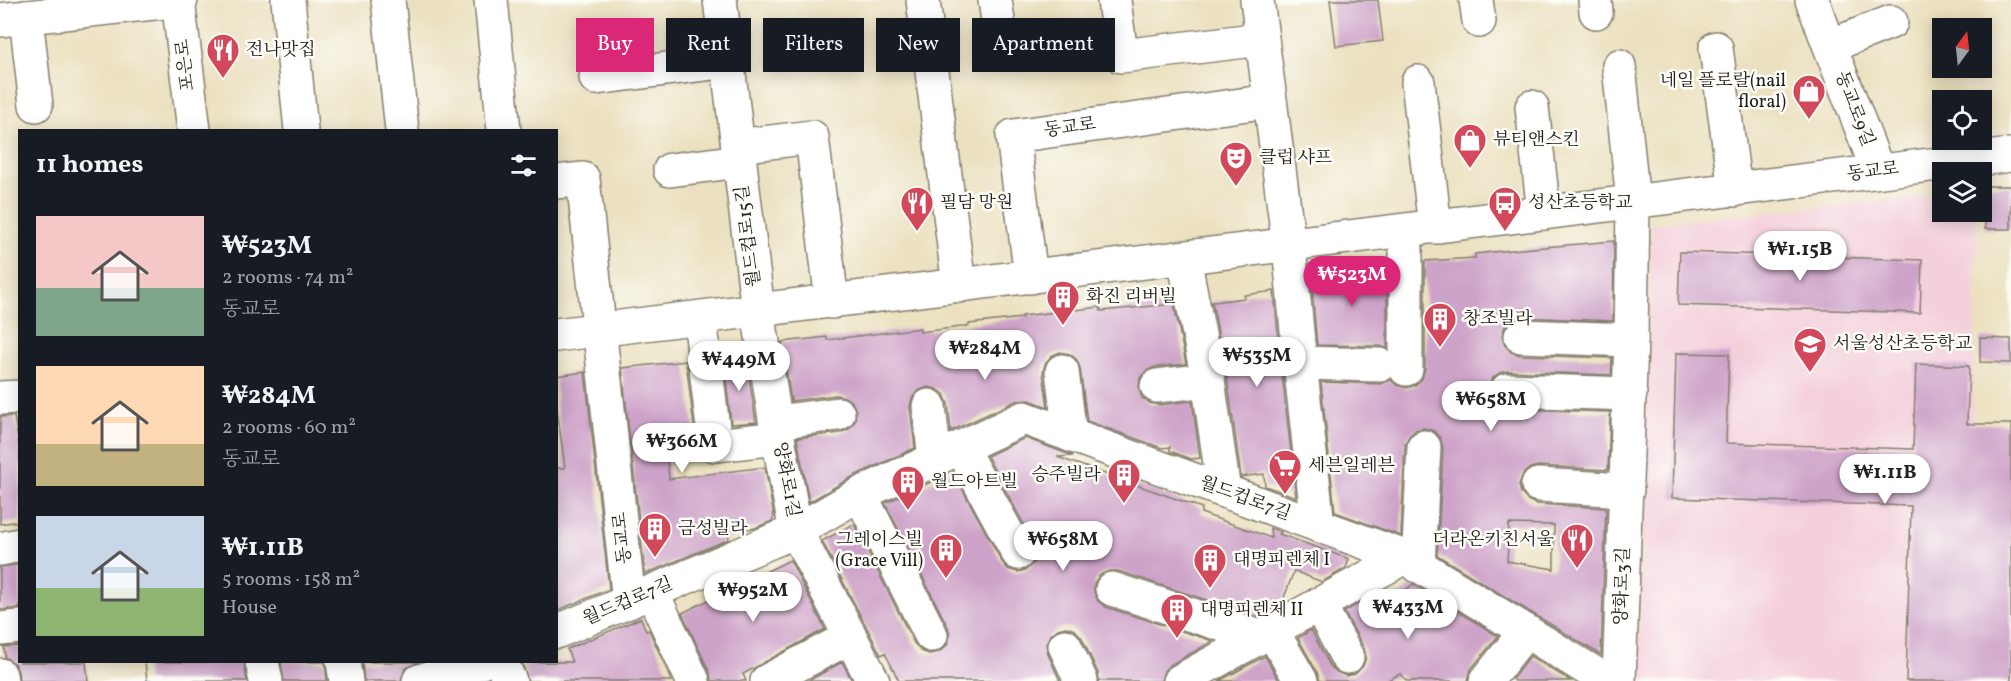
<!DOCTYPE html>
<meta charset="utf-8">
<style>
:root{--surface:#171b24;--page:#242831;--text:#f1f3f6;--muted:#9ea1a6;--accent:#db2777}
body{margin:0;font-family:Vollkorn,"Noto Serif KR",serif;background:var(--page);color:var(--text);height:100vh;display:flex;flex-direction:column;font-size:22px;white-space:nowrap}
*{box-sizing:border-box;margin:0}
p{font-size:20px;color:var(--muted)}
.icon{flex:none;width:33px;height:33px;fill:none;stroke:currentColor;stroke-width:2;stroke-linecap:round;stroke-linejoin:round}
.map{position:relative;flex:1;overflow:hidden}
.details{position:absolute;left:18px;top:129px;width:540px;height:534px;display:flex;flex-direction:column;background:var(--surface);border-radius:0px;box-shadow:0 3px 15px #0003}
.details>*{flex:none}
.banner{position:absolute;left:576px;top:18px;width:570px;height:54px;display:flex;gap:12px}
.needle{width:39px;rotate:15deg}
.tools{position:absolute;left:1932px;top:18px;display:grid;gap:12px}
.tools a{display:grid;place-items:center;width:60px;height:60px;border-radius:0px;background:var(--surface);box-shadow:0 3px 15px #0003;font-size:30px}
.price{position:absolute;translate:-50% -51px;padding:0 14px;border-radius:21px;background:#fff;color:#222;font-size:20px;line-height:39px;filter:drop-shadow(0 2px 3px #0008)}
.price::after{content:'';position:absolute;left:50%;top:36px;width:18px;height:14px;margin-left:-9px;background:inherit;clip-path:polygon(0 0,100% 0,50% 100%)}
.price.on{background:var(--accent);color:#fff}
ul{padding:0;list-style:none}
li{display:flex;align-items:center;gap:18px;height:150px;padding:0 18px}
li span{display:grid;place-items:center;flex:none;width:168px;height:120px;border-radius:0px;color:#555}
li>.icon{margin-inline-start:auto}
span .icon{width:72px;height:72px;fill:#fffc;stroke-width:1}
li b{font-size:26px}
h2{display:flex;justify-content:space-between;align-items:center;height:72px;padding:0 18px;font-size:26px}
.chip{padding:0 21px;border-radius:0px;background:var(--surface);box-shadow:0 3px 15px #0003;font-size:21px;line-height:54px}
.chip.on{background:var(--accent);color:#fff}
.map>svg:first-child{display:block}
.built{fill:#f4cfdc}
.building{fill:#cea3c9;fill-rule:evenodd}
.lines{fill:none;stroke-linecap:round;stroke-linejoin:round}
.minor-casing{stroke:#847e6e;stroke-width:36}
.minor{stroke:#fff;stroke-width:33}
.labels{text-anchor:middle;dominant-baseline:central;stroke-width:5;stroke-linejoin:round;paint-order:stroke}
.poi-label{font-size:18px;fill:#1c1c1c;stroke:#fdfcf7;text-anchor:start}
.street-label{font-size:18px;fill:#1c1c1c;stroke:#fdfcf7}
</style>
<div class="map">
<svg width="2011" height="681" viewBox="0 0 2011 681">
<rect width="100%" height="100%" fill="#fdfcf7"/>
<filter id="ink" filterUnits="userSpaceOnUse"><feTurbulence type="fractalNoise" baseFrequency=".0167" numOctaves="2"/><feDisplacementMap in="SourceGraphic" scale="12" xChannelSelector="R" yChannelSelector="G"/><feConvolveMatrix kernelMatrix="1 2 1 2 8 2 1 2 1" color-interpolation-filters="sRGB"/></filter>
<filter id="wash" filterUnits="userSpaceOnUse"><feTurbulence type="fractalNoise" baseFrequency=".008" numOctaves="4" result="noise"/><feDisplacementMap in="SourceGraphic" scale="24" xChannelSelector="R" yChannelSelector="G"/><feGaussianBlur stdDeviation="1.35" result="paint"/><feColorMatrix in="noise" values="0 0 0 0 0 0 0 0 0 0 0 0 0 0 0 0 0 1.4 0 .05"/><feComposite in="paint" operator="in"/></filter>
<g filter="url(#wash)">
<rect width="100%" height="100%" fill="#ebe1c0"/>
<polygon class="built" points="1942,195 1942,212 1977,212 1968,681 1637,681 1652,224"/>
<g id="blocks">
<g class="building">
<polygon points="1330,0 1378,0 1383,41 1336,46"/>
<polygon points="1986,186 2011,186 2011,229 1985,229"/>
<path d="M1614,241L1613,321L1521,317L1512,320L1505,326L1502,336L1505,345L1511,352L1520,355L1612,358L1611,375L1507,371L1499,373L1491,380L1488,390L1491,399L1498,406L1506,409L1610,412L1608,470L1538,466L1530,468L1523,474L1519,485L1521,493L1527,500L1536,504L1606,508L1601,655L1437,555L1443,448L1440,438L1434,431L1424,428L1416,430L1409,436L1405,445L1401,536L1335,512L1321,382L1380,384L1391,380L1397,385L1407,388L1415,385L1422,379L1425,369V261L1475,258V254L1521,249ZM1509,524L1554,525V569L1507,561Z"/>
<polygon points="1680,252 1922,260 1920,313 1678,305"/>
<polygon points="1387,265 1387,348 1380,346 1317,345 1312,287 1319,286 1320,271"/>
<polygon points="1274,291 1281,365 1296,497 1265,486 1264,474 1241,477 1227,377 1212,302 1245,298 1244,295"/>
<polygon points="1174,304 1186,364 1155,367 1146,371 1140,378 1139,389 1142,398 1150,403 1159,405 1192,401 1200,458 1191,459 1170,451 1170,447 1162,448 1087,421 1080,368 1077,360 1070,354 1060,352 1051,356 1045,364 1043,373 1048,407 1030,400 1016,401 951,431 948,404 944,394 937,389 928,387 918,391 912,398 910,407 915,448 852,477 809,502 797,438 840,433 849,429 855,421 856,411 852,402 845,397 836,395 791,401 782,342 827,337 827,340 920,328 920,332 969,326 969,324 1022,318 1022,316 1100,307 1101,311"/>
<polygon points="1980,338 2011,339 2011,363 1980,362"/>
<polygon points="1676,353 1729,354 1726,443 1913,449 1916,364 1969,366 1967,424 2011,424 2011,681 1906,681 1911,506 1672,498"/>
<polygon points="746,358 756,422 731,424 724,361"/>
<polygon points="686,361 695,435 665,439 669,479 765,467 774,517 772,521 755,528 728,531 729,539 645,574 622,368"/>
<polygon points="585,372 609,589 556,611 556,468 565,468 556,402 556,376"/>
<polygon points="14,416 20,451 20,521 0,524 0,417"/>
<polygon points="1025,438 1073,456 1057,457 1202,508 1201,513 1271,538 1270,528 1281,532 1279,534 1349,559 1346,568 1322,582 1294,571 1282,603 1258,617 1118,571 1109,571 1100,575 1094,583 1094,592 1098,601 1106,607 1213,641 1170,665 1164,671 1161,681 1099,681 1098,673 1082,638 1075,630 1066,627 1058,629 1050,635 1046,644 1048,654 1060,681 899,681 885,653 881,655 822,541 854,524 914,643 921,651 929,654 939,652 947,645 950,635 948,627 885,503 953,472 1002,562 1008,569 1017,572 1026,570 1034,562 1037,554 1035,545 987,456"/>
<polygon points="790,560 825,629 743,674 746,681 711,681 710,673 682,613"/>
<polygon points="20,564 20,608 0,610 0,567"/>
<polygon points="1413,584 1498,636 1471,669 1468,681 1407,681 1400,674 1386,681 1320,681 1317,672 1298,638 1311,630 1330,666 1337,672 1346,676 1355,674 1363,666 1366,657 1364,648 1344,612 1385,589 1393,600"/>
<polygon points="641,618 646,631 649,630 672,681 528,681 522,662 572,662 567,649"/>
<polygon points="20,646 20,662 86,662 88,681 19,681 18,672 15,664 5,657 4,647"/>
<polygon points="1265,656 1279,681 1219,681"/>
<polygon points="1530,656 1571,681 1514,681 1512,679"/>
<polygon points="145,662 244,662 247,681 147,681"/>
<polygon points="281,662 325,662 327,681 284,681"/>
<polygon points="362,662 419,662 405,669 401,681 364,681"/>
<polygon points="842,662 852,681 808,681"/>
</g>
</g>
</g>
<g filter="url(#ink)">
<use href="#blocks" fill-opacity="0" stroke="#847e6e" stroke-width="1.5"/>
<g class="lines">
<defs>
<g id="minor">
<polyline points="178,0 194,130"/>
<polyline points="288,0 301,130"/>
<polyline points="388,0 402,130"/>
<polyline points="491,0 504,130"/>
<polyline points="720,0 758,311 778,438 796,531 873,681"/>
<polyline points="923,0 959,286"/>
<polyline points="995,0 998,21"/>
<polyline points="1114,0 1121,56 1262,39"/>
<polyline points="1257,0 1289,246 1300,363 1318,525"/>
<polyline points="1476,0 1479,21"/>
<polyline points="1595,0 1596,12"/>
<polyline points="1812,0 1878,171"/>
<polyline points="26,17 36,105"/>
<polyline points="0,20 181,0"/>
<polyline points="1830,46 1891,22"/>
<polyline points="1716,48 1735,190"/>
<polyline points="1619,66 1633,202 1631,340 1619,681"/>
<polyline points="596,78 729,61"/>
<polyline points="1418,82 1435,227"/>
<polyline points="1532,107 1544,213"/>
<polyline points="738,146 812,137 832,302"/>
<polyline points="670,170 740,161"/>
<polyline points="556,182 583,179 629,602"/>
<polyline points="1406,231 1406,369"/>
<polyline points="1184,258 1208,380 1224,491"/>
<polyline points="1031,277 1013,136 1270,101"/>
<polyline points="700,318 715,445 778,438"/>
<polyline points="556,335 2011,155"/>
<polyline points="1521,336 1631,340"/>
<polyline points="1300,363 1380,365"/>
<polyline points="1062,371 1070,435"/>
<polyline points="1157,386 1208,380"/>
<polyline points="1507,390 1630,394"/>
<polyline points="0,398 20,397"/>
<polyline points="929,406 935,460"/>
<polyline points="776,422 838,414"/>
<polyline points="961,448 1018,553"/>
<polyline points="1538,485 1627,490"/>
<polyline points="860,494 931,635"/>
<polyline points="0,549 20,545"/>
<polyline points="1418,566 1424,447"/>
<polyline points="1112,589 1260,637"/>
<polyline points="652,592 693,681"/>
<polyline points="1319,604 1347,657"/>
<polyline points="0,629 20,627"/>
<polyline points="1272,631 1301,681"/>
<polyline points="556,632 796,531 860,494 1024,418 1405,557 1607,681"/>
<polyline points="1065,646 1081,681"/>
<polyline points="262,662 266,681"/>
<polyline points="343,662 346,681"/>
<polyline points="501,662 510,681"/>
<polyline points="0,675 1,681"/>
<polyline points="419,681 482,662"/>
<polyline points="767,681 850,637"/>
<polyline points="1180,681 1405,557"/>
<polyline points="1486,681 1526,631"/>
</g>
</defs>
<use href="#minor" class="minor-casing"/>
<use href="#minor" class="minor"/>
</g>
</g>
<defs>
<symbol id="restaurant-pin" viewBox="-11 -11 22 30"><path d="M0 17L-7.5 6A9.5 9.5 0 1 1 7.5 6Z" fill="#d1495b" stroke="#fdfcf7"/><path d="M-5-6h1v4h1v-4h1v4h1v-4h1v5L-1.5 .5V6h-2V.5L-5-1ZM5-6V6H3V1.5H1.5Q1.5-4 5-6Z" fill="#fff"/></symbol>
<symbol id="shop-pin" viewBox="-11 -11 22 30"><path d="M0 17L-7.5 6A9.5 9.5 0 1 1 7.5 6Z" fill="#d1495b" stroke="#fdfcf7"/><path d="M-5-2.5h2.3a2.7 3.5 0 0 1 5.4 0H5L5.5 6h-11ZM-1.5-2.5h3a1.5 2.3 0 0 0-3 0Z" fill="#fff"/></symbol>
<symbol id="theatre-pin" viewBox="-11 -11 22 30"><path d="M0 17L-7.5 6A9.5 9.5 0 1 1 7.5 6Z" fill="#d1495b" stroke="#fdfcf7"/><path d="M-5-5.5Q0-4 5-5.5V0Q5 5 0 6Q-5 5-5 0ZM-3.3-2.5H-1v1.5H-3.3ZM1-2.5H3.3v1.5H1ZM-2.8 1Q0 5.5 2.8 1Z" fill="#fff"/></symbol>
<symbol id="bus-pin" viewBox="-11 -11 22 30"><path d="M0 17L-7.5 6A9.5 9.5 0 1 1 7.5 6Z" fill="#d1495b" stroke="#fdfcf7"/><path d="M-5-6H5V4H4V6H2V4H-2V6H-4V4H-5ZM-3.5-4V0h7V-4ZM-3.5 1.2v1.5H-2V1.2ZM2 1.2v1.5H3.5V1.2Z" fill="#fff"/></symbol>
<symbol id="building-pin" viewBox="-11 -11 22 30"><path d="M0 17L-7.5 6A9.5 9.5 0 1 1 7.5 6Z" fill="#d1495b" stroke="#fdfcf7"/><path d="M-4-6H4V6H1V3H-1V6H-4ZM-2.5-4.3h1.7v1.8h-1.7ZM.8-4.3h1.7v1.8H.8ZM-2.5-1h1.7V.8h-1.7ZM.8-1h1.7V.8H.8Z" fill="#fff"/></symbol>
<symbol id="school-pin" viewBox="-11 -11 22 30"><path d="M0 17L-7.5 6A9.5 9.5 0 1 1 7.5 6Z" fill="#d1495b" stroke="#fdfcf7"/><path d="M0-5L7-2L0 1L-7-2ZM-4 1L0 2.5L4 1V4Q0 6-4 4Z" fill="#fff"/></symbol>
<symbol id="supermarket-pin" viewBox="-11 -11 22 30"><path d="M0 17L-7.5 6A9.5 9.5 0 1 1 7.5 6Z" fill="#d1495b" stroke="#fdfcf7"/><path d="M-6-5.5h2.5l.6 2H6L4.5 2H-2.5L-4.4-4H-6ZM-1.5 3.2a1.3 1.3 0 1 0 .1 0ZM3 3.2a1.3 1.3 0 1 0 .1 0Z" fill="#fff"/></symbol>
</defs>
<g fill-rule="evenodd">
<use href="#restaurant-pin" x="204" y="31" width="38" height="52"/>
<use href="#shop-pin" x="1790" y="72" width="38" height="52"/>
<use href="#shop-pin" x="1451" y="121" width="38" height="52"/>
<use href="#theatre-pin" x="1217" y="139" width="38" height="52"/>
<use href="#restaurant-pin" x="898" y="184" width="38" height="52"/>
<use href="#bus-pin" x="1486" y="184" width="38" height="52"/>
<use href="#building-pin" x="1044" y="278" width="38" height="52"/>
<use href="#building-pin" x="1421" y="300" width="38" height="52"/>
<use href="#school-pin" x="1791" y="325" width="38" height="52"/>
<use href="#supermarket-pin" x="1266" y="447" width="38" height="52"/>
<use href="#building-pin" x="1105" y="456" width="38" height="52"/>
<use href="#building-pin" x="889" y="463" width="38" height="52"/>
<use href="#building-pin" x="636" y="510" width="38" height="52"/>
<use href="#restaurant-pin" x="1558" y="521" width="38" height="52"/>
<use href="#building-pin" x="927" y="531" width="38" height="52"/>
<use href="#building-pin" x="1191" y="541" width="38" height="52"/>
<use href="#building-pin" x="1158" y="591" width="38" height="52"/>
</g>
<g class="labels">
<g class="poi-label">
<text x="246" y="50">전나맛집</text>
<text x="1786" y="81" text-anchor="end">네일 플로랄(nail<tspan x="1786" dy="21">floral)</tspan></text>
<text x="1493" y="140">뷰티앤스킨</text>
<text x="1259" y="158">클럽 샤프</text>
<text x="940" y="203">필담 망원</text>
<text x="1528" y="203">성산초등학교</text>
<text x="1086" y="297">화진 리버빌</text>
<text x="1463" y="319">창조빌라</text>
<text x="1833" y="344">서울성산초등학교</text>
<text x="1308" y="466">세븐일레븐</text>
<text x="1101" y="475" text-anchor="end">승주빌라</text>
<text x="931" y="482">월드아트빌</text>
<text x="678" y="529">금성빌라</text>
<text x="923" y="540" text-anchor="end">그레이스빌<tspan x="923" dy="21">(Grace Vill)</tspan></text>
<text x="1554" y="540" text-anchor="end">더라온키친서울</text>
<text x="1233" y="560">대명피렌체 I</text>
<text x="1200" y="610">대명피렌체 II</text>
</g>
<g class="street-label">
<text transform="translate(186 65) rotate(-97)">포은로</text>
<text transform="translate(1854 109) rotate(69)">동교로9길</text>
<text transform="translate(1070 128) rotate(-8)">동교로</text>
<text transform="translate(1873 172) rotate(-7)">동교로</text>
<text transform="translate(749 236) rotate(-97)">월드컵로15길</text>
<text transform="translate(786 480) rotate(79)">양화로1길</text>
<text transform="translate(1245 499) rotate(20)">월드컵로7길</text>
<text transform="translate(623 538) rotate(-96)">동교로</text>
<text transform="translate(1623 586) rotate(-88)">양화로3길</text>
<text transform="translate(628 602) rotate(-23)">월드컵로7길</text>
</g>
</g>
</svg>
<div class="tools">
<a><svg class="needle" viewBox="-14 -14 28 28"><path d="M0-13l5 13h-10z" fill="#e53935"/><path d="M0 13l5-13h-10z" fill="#9ea1a6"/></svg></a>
<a><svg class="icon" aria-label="locate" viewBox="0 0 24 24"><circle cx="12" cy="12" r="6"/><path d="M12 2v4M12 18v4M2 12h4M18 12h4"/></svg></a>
<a><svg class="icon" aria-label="layers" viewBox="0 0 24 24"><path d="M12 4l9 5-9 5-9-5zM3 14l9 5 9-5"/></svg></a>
</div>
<b class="price" style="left:1800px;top:282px">₩1.15B</b>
<b class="price on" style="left:1352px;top:307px">₩523M</b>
<b class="price" style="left:985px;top:381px">₩284M</b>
<b class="price" style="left:1257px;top:388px">₩535M</b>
<b class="price" style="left:739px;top:392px">₩449M</b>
<b class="price" style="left:1491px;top:432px">₩658M</b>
<b class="price" style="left:682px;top:474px">₩366M</b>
<b class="price" style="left:1885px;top:505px">₩1.11B</b>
<b class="price" style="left:1063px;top:572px">₩658M</b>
<b class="price" style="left:753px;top:623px">₩952M</b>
<b class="price" style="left:1408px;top:640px">₩433M</b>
<div class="banner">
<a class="chip on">Buy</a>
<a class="chip">Rent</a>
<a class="chip">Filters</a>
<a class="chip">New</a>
<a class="chip">Apartment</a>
</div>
<section class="details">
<h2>11 homes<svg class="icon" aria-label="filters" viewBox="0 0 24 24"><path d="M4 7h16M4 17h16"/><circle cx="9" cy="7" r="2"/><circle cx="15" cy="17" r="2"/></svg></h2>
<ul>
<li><span style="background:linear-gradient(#f6c9c9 60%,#7fa58c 0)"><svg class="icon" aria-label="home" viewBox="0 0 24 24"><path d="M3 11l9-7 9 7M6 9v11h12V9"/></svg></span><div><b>₩523M</b><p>2 rooms · 74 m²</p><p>동교로</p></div></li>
<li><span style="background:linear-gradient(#ffd9b3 65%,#c2b280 0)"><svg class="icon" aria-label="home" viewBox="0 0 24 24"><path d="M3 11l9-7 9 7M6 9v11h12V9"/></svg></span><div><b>₩284M</b><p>2 rooms · 60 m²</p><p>동교로</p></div></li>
<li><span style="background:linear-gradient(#c9d6e8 60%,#8fb573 0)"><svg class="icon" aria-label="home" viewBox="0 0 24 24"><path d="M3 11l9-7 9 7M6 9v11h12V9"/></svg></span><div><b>₩1.11B</b><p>5 rooms · 158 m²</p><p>House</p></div></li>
</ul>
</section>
</div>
